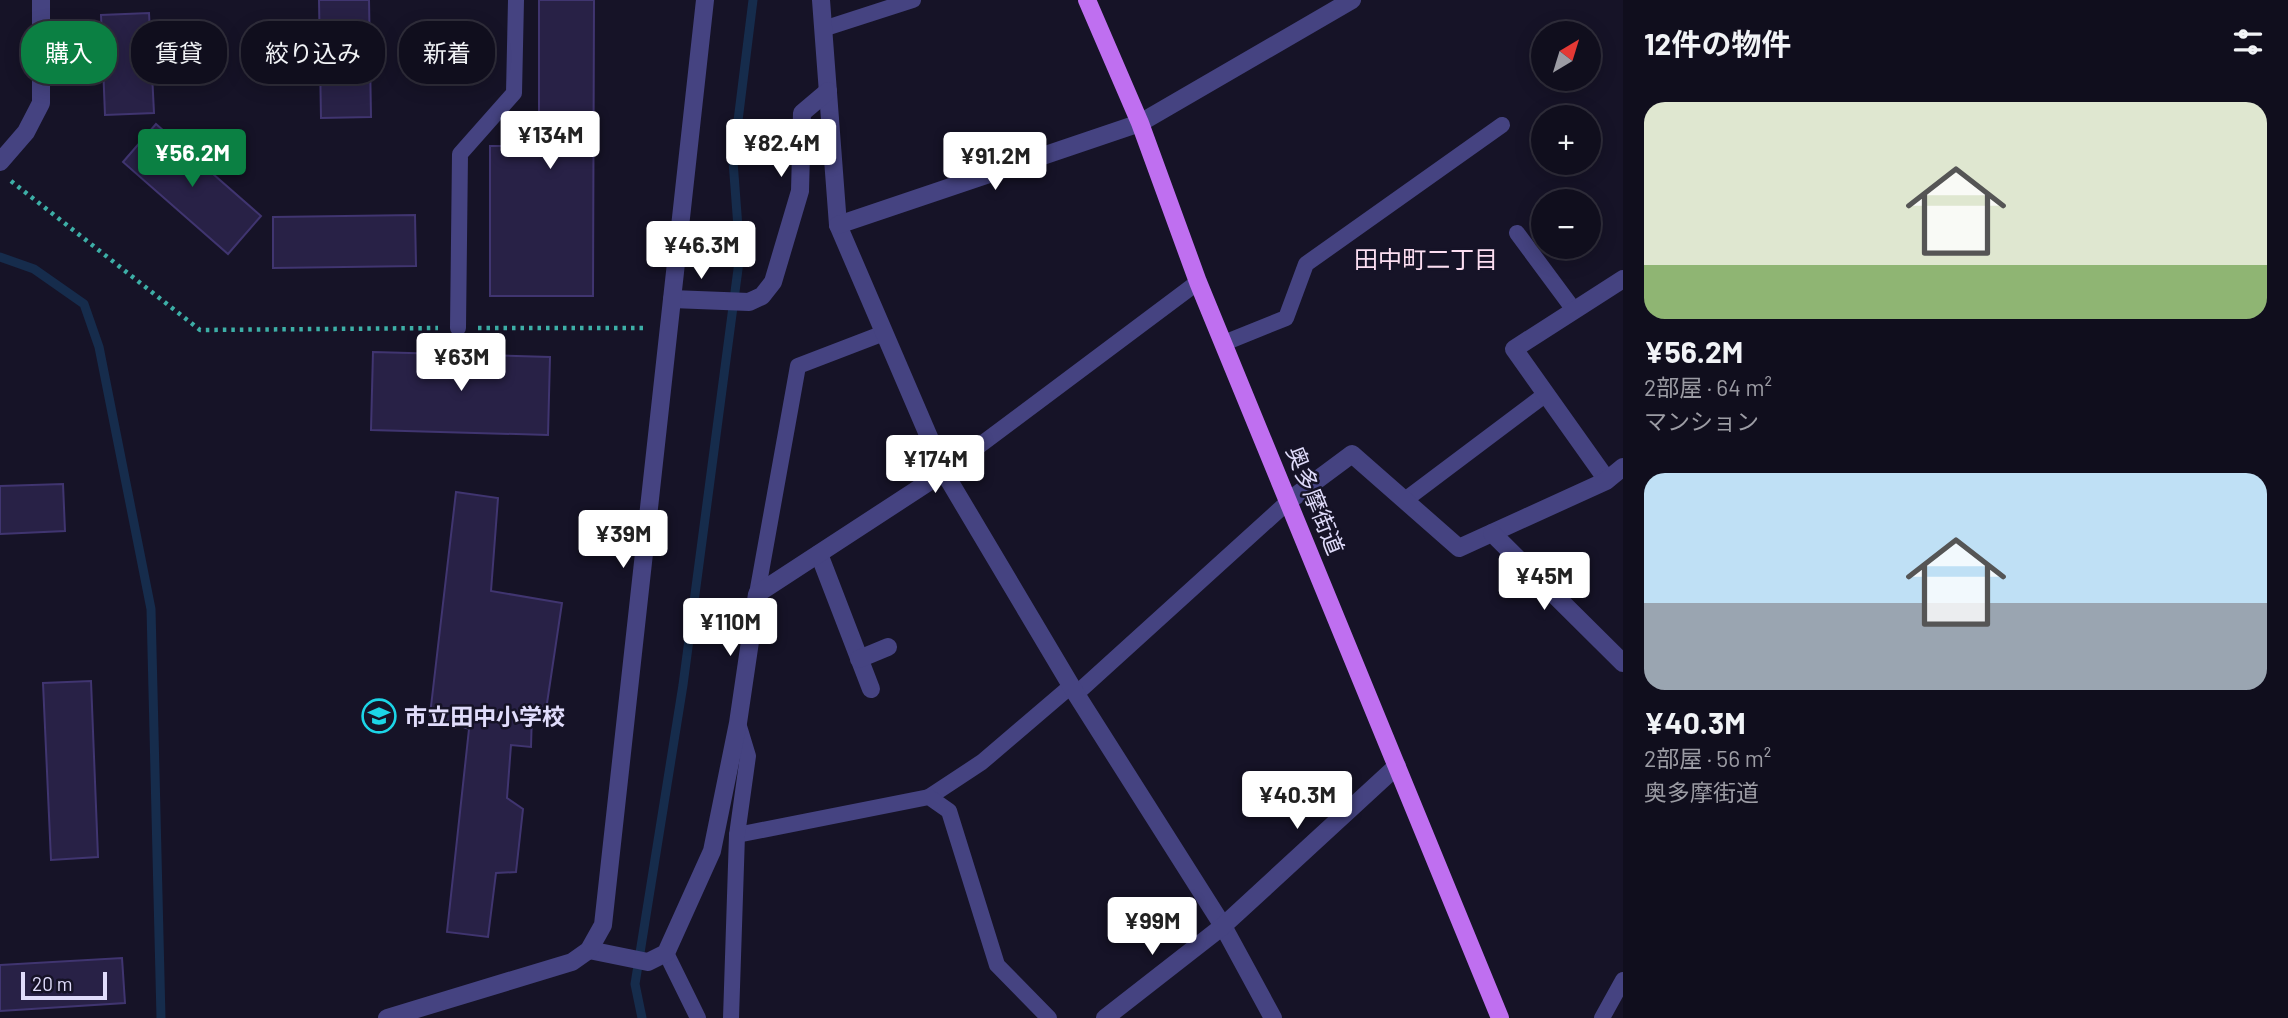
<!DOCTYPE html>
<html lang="ja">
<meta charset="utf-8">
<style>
:root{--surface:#100e1d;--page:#191726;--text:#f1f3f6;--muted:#9c9ca4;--line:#302e3b;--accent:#0b8043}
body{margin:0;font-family:Barlow,"Noto Sans JP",sans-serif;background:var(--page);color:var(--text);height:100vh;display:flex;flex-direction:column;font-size:26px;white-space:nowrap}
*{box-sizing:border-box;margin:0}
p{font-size:23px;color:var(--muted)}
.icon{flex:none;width:38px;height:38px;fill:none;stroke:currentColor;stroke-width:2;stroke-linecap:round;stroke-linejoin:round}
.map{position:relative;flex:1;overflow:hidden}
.side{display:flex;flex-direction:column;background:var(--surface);width:665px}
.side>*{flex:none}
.banner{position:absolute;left:21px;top:21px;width:665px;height:63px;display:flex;gap:14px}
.needle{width:46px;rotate:38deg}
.buttons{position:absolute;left:1531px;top:21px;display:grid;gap:14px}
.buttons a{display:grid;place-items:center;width:70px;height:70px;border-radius:50%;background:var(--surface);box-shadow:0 4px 18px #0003,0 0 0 2px var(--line);font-size:35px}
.scale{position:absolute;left:21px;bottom:18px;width:86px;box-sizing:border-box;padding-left:7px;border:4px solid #e0dcfb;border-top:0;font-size:19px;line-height:24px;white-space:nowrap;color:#e0dcfb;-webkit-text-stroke:5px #161327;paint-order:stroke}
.price{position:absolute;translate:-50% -60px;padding:0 16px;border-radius:7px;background:#fff;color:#222;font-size:23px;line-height:46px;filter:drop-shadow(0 2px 4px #0008)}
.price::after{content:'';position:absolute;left:50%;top:42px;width:21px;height:16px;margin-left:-10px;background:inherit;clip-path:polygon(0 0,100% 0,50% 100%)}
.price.selected{background:var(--accent);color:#fff}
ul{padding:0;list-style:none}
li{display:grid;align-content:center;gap:14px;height:371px;padding:0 21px}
li span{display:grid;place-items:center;height:217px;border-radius:21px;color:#555}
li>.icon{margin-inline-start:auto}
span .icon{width:126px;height:126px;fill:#fffc;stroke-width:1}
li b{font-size:30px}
h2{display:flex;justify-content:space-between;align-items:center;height:84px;padding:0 21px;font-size:30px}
.pill{padding:0 24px;border-radius:28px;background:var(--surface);box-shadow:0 4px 18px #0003,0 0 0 2px var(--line);font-size:24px;line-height:63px}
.pill.selected{background:var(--accent);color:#fff}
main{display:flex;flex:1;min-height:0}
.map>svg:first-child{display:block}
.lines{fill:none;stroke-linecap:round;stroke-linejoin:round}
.stream{stroke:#162c4c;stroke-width:9}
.building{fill:#282146;stroke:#403570;stroke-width:2}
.path{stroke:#3dafa7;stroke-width:4.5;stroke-dasharray:3.5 5;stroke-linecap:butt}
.service{stroke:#454381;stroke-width:16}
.minor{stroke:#454381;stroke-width:18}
.tertiary{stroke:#454381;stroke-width:18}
.primary{stroke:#bf6ff0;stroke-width:18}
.labels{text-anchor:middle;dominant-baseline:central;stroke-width:5;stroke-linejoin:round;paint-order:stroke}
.street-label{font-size:23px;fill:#e0dcfb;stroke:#161327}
.poi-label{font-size:23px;font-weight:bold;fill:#e0dcfb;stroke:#161327;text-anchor:start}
.neighbourhood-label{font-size:24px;fill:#fcdef1;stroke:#161327}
</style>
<main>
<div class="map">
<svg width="1623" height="1018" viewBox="0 0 1623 1018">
<rect width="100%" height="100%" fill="#161327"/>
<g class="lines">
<g class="stream">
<polyline points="0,257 34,269 84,304 99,347 151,609 161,1018"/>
<polyline points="642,1018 635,984 683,685 740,254 733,161 753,0"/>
</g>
</g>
<g class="building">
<polygon points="319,0 369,0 371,117 321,118"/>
<polygon points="539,0 594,0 593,296 490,296 490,146 539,146"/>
<polygon points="149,13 154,113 105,115 101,15"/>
<polygon points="156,124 261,216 228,254 123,162"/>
<polygon points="415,215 416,266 273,268 273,217"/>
<polygon points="373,352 550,357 548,435 371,430"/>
<polygon points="63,484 65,531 0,534 0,486"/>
<polygon points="456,492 498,498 491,591 562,603 546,710 532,711 531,747 511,745 507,798 523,809 516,872 496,873 488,937 447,932 469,729 430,715"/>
<polygon points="91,681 98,857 51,860 43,683"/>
<polygon points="122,958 125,1003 0,1011 0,965"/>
</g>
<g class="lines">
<g class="path">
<polyline points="11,181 200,330 438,328"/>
<polyline points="478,328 648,328"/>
</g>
<g class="service">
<polyline points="823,29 913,0"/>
<polyline points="1517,233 1574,310"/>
<polyline points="458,328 460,154 514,93 516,0"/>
<polyline points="1224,343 1286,318 1306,264 1502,125"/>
<polyline points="944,472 1198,282"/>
<polyline points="1405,500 1546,394"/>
<polyline points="757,594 798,366 884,333"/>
<polyline points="1076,694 1290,500"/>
<polyline points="929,797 982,762 1071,686"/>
<polyline points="737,835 929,797 949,811 997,965 1049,1018"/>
<polyline points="666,953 698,1018"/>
<polyline points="731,1018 737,835 748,756 738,723"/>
<polyline points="1602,1018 1623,980"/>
</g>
<g class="minor">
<polyline points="821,0 838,225 944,472 1076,694 1223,926 1273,1018"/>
<polyline points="0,162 26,132 41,103 41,0"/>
<polyline points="838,225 1140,123 1352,0"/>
<polyline points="672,299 749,302 762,296 773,282 800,191 802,113 828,91"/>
<polyline points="1607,480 1514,349 1623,279"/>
<polyline points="1290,500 1352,454 1459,548 1606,481 1623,467"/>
<polyline points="1492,533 1623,663"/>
<polyline points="819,554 871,689"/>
<polyline points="859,659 888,647"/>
<polyline points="589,950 648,962 666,953 712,851 738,723 757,594 944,472"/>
<polyline points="1105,1018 1223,926 1397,766"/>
</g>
<polyline class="tertiary" points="387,1018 572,962 589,950 603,925 705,0"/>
<polyline class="primary" points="1087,0 1140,123 1198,282 1500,1018"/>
</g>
<defs>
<symbol id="school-ring" viewBox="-11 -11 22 22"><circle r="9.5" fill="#161327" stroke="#1cd5e7" stroke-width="1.5"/><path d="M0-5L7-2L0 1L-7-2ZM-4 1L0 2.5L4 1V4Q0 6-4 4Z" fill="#1cd5e7"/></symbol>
</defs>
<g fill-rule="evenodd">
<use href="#school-ring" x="360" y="697" width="38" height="38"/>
</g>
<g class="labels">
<g class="street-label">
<text transform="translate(1316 500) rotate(68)">奥多摩街道</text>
</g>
<g class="poi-label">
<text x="404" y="716">市立田中小学校</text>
</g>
<g class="neighbourhood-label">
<text x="1426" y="258">田中町二丁目</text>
</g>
</g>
</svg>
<div class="buttons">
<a><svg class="needle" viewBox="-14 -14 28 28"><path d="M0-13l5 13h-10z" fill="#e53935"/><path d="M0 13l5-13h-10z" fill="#9c9ca4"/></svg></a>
<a>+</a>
<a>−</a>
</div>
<div class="scale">20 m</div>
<b class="price" style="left:550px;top:171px">¥134M</b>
<b class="price" style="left:781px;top:179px">¥82.4M</b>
<b class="price selected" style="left:192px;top:189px">¥56.2M</b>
<b class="price" style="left:995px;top:192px">¥91.2M</b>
<b class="price" style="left:701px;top:281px">¥46.3M</b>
<b class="price" style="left:461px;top:393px">¥63M</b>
<b class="price" style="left:935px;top:495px">¥174M</b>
<b class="price" style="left:623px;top:570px">¥39M</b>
<b class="price" style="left:1544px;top:612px">¥45M</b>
<b class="price" style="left:730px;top:658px">¥110M</b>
<b class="price" style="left:1297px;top:831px">¥40.3M</b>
<b class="price" style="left:1152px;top:957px">¥99M</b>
<div class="banner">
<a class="pill selected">購入</a>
<a class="pill">賃貸</a>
<a class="pill">絞り込み</a>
<a class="pill">新着</a>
</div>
</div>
<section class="side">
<h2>12件の物件<svg class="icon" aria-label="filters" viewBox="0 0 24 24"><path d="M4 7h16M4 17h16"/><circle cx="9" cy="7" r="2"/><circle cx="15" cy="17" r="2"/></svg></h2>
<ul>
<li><span style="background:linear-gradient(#dfe7d0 75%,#8fb573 0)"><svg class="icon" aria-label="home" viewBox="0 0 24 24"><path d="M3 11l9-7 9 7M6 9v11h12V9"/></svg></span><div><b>¥56.2M</b><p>2部屋 · 64 m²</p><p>マンション</p></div></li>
<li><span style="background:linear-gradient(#bfe0f5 60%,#9aa5b1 0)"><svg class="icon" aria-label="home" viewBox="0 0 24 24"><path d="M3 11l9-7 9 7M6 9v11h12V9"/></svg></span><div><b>¥40.3M</b><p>2部屋 · 56 m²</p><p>奥多摩街道</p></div></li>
</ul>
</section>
</main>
